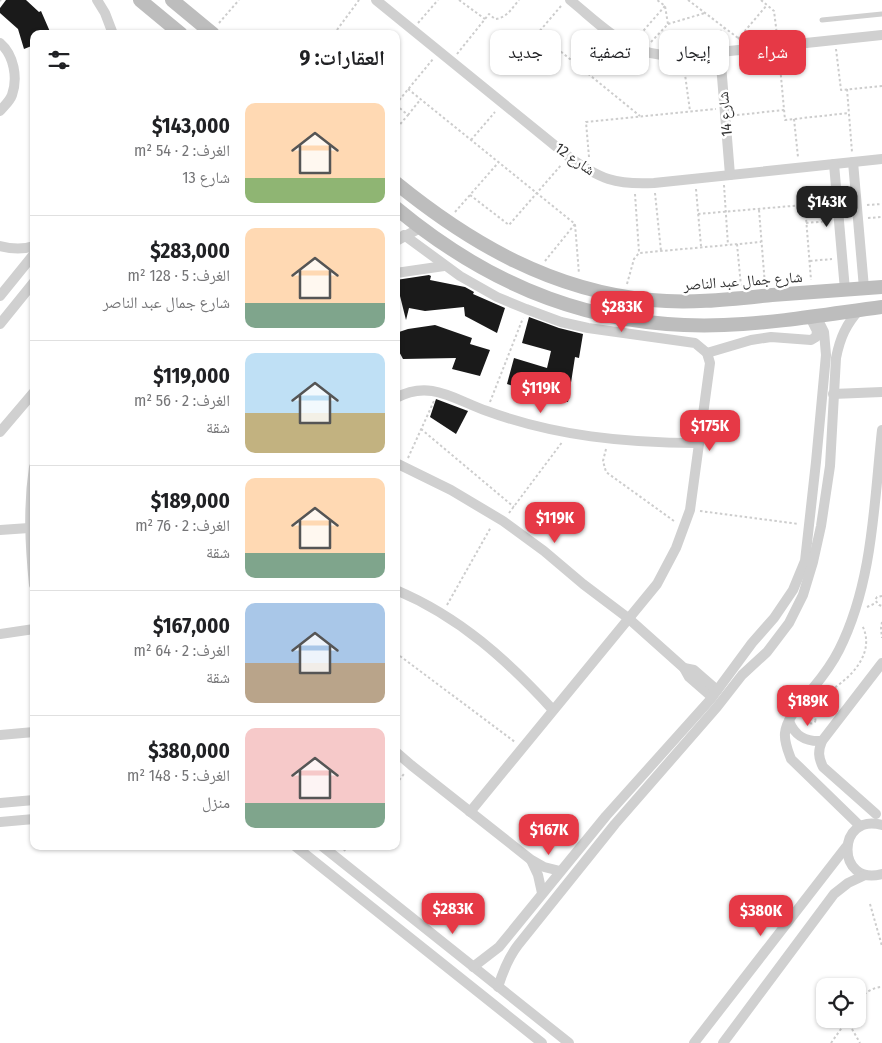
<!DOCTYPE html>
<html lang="ar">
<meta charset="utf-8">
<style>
:root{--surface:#fff;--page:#f6f6f6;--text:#202124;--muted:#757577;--line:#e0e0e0;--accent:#e63946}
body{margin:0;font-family:"Fira Sans Condensed","Noto Naskh Arabic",sans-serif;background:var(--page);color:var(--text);direction:rtl;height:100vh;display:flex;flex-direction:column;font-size:19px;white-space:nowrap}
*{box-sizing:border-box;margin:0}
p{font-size:16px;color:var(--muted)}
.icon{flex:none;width:28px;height:28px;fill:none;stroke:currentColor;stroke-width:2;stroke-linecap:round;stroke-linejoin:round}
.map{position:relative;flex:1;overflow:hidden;direction:ltr}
.details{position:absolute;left:30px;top:30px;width:370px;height:820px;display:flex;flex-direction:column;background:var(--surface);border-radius:10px;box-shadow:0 1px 4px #0004;direction:rtl}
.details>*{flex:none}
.guide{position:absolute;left:415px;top:30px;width:391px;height:45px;direction:rtl;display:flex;gap:10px}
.controls{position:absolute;left:816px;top:978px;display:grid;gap:10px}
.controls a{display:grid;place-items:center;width:50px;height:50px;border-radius:10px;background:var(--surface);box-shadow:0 1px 4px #0004;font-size:25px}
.price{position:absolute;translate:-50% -42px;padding:0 11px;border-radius:10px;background:var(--accent);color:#fff;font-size:16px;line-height:32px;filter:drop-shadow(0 1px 2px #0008)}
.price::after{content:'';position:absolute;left:50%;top:30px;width:15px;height:11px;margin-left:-8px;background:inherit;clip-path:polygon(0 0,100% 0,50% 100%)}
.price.current{background:#222;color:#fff}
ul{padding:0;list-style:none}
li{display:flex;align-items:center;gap:15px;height:125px;padding:0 15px}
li+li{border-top:1px solid var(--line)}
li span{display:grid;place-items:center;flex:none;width:140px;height:100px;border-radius:10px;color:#555}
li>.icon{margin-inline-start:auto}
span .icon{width:60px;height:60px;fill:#fffc;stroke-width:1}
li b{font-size:21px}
h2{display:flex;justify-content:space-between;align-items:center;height:60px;padding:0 15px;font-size:21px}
.chip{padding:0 18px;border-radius:10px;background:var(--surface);box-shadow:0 1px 4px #0004;font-size:18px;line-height:45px}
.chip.current{background:var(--accent);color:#fff}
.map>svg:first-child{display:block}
.building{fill:#1a1a1a}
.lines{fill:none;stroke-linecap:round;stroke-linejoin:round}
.path{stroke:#cdcdcd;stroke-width:2;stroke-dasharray:2.5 2.5;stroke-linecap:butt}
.lane{stroke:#d0d0d0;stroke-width:5}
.street{stroke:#d0d0d0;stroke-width:10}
.secondary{stroke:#bdbdbd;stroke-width:14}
.labels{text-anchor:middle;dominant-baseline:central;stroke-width:5;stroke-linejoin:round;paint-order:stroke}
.street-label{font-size:15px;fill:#333;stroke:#fff}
</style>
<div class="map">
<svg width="882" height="1043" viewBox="0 0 882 1043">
<rect width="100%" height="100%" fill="#fff"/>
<g class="building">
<polygon points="6,0 26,0 39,12 41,11 51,34 34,34 34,45 24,49 18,29 0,13 0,8"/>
<polygon points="429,275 431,276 430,280 465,287 474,292 473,294 505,308 497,333 465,316 464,307 425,311 409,308 406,320 396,280"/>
<polygon points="529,317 559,328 583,334 579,358 575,357 568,402 543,397 507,384 514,358 547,368 551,351 522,343"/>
<polygon points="435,325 472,338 470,344 490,350 480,376 452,369 456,358 403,359 396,346 396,333 408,329"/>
<polygon points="436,399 468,411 456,434 430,417"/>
</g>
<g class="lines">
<g class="path">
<polyline points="459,0 485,19"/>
<polyline points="688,0 738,38"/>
<polyline points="761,0 774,11 777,35"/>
<polyline points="0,1 1,0"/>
<polyline points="561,6 538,33 640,116"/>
<polyline points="219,23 239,0"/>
<polyline points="418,23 438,0"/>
<polyline points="668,24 705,13"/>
<polyline points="289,34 290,34"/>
<polyline points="334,34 359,0"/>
<polyline points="637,38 665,6"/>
<polyline points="738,39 767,5"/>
<polyline points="651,42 668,24 665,6 657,0"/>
<polyline points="703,43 725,28"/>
<polyline points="836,49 841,90 882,86"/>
<path d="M457,54L489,14L495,19C507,18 512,8 519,0"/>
<polyline points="779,55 785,120 849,113"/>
<polyline points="684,67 690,111"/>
<polyline points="408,89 575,224 579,274"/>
<polyline points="847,89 852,152"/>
<polyline points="396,104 433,59"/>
<polyline points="396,105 408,115 396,129"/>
<polyline points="408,115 420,100"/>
<polyline points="737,115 784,110"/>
<polyline points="794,119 798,157"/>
<polyline points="471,140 495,112"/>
<polyline points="589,157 586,122 716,109"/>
<polyline points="724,185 728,245"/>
<polyline points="696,189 701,246"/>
<polyline points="655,193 661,251"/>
<polyline points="635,194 639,252"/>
<polyline points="470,195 509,225 562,164"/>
<polyline points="805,205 811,280"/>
<polyline points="867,205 882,204"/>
<polyline points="759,210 765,285"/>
<polyline points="455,212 498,163"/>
<polyline points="698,214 827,203"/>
<polyline points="868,218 882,217"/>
<polyline points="806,223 829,221"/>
<polyline points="737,244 741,286"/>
<polyline points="545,261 575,224"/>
<polyline points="810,261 832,259"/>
<polyline points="627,284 634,259 639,253 761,242"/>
<polyline points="490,402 523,318"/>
<polyline points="421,429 514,507"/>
<polyline points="606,449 603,461 606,472 674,521"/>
<polyline points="408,458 434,401"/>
<polyline points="700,511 799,524"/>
<polyline points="509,513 563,441"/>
<polyline points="882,596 877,597 875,600 879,605 882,606"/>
<polyline points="447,605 491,527"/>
<polyline points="867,607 876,603"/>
<polyline points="882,622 881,628 882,638"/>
<polyline points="396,653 515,742"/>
<path d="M831,690C852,677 876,652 862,625"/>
<circle cx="830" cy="696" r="5.5"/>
<circle cx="812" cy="720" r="3.5"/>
<polyline points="814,717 820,703 825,698"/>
<polyline points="396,784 404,774"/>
<polyline points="344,851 348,846"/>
<polyline points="870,904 882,946"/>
<path d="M858,1002C862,994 873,987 882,987"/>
<polyline points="852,1019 852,1029 860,1043"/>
<polyline points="831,1043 848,1019"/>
</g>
<polyline class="lane" points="822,20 882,14"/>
<g class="street">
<polyline points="97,0 105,13 113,34"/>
<path d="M376,0L569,157C600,179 615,185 654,183L882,159"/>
<path d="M570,0C608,31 630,58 682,56L882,35"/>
<path d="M0,43C14,55 18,78 12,95C10,101 4,106 0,111"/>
<polyline points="720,52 730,175"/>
<polyline points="853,162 864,288"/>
<polyline points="834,164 845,290"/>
<polyline points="404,235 460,276 497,297 526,309 561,322 588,328 695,343 707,353 710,363 690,510 676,548 657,584 470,812"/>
<polyline points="396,241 420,228"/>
<path d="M0,246C11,249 22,250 34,246"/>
<polyline points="396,273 444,266"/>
<polyline points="0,296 34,254"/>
<polyline points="0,324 34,282"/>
<polyline points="707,353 751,340 771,337 811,340 816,337 817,331 812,321"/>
<polyline points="833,394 882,392"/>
<path d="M396,398C430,379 455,400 487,411C555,436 626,443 698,443"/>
<polyline points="0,432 34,392"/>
<polyline points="396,463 451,490 503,521 544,551 583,584 628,618 684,668 689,677 712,697"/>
<path d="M34,467C28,507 30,545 34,585"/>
<polyline points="0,530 29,528"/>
<path d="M396,590C460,617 507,660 553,710"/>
<polyline points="0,634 34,629"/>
<polyline points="684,668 694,670 717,690"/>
<path d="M789,721C795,736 805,742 822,741"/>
<polyline points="0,735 34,732"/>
<polyline points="396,752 411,765 530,859 544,867 560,871"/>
<polyline points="0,803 34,800"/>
<path d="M876,814L823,767C818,757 818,751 822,741L882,663"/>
<polyline points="0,822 34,819"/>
<path d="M882,825C836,812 836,887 882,874"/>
<path d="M860,826L791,759C788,751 784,742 785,733C787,716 803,702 813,688C823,676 832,664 839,650C873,583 874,503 882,430"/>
<polyline points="295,846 542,1043"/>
<polyline points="322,846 569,1043"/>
<polyline points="531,860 538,875 542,893"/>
<polyline points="473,967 499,947 606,816 710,700 752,643 774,618 793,590 805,561 816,462 826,355 824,332 816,316"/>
<path d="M498,987C503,971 508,958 518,945L615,824L717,707L742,675L767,652L789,623L803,595L813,562L821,526L830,466L836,358C840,338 846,324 860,309"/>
<polyline points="694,1043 846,847"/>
<polyline points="723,1043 834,894 848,883 865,875"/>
</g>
<g class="secondary">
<polyline points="140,0 181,34"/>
<polyline points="172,0 213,34"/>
<path d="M396,183C471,244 553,291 651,300C692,304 732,299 772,295C809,292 845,290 882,287"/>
<path d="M396,208C492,288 598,330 724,325C777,323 829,314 882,307"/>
</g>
</g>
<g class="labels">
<g class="street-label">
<text transform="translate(725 114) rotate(-95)">شارع 14</text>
<text transform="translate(575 159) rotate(35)">شارع 12</text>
<text transform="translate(743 281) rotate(-4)">شارع جمال عبد الناصر</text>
</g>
</g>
</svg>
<div class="controls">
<a><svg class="icon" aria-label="locate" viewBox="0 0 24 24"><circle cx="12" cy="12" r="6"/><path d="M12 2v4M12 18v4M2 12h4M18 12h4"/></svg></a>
</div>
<b class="price current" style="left:827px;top:228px">$143K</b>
<b class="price" style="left:622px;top:333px">$283K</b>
<b class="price" style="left:541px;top:414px">$119K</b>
<b class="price" style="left:710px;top:452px">$175K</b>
<b class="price" style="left:555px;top:544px">$119K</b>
<b class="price" style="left:808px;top:727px">$189K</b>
<b class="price" style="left:549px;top:856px">$167K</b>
<b class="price" style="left:453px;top:935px">$283K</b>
<b class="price" style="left:761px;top:937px">$380K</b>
<div class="guide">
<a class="chip current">شراء</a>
<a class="chip">إيجار</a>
<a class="chip">تصفية</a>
<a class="chip">جديد</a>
</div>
<section class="details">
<h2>العقارات: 9<svg class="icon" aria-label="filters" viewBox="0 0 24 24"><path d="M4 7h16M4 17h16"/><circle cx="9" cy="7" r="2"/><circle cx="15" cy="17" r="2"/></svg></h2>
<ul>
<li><span style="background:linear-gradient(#ffd9b3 75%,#8fb573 0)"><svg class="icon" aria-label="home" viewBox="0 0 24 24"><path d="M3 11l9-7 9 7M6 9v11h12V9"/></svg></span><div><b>$143,000</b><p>الغرف: 2 · 54 m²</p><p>شارع 13</p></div></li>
<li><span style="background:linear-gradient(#ffd9b3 75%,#7fa58c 0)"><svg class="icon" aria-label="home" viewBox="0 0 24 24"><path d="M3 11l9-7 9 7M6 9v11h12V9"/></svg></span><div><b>$283,000</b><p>الغرف: 5 · 128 m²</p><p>شارع جمال عبد الناصر</p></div></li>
<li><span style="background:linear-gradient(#bfe0f5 60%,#c2b280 0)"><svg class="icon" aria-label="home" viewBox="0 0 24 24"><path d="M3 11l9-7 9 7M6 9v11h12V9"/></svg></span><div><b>$119,000</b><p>الغرف: 2 · 56 m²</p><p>شقة</p></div></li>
<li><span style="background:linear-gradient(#ffd9b3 75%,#7fa58c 0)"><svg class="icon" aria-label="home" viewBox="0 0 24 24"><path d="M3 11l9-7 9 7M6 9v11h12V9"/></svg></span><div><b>$189,000</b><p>الغرف: 2 · 76 m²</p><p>شقة</p></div></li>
<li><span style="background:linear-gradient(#a9c7e8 60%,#b9a48a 0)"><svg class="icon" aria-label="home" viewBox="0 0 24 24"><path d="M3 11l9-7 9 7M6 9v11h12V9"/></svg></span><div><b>$167,000</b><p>الغرف: 2 · 64 m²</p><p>شقة</p></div></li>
<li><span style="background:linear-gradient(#f6c9c9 75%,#7fa58c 0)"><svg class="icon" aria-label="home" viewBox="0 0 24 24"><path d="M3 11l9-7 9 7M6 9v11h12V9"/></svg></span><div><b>$380,000</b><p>الغرف: 5 · 148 m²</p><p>منزل</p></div></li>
</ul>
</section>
</div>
